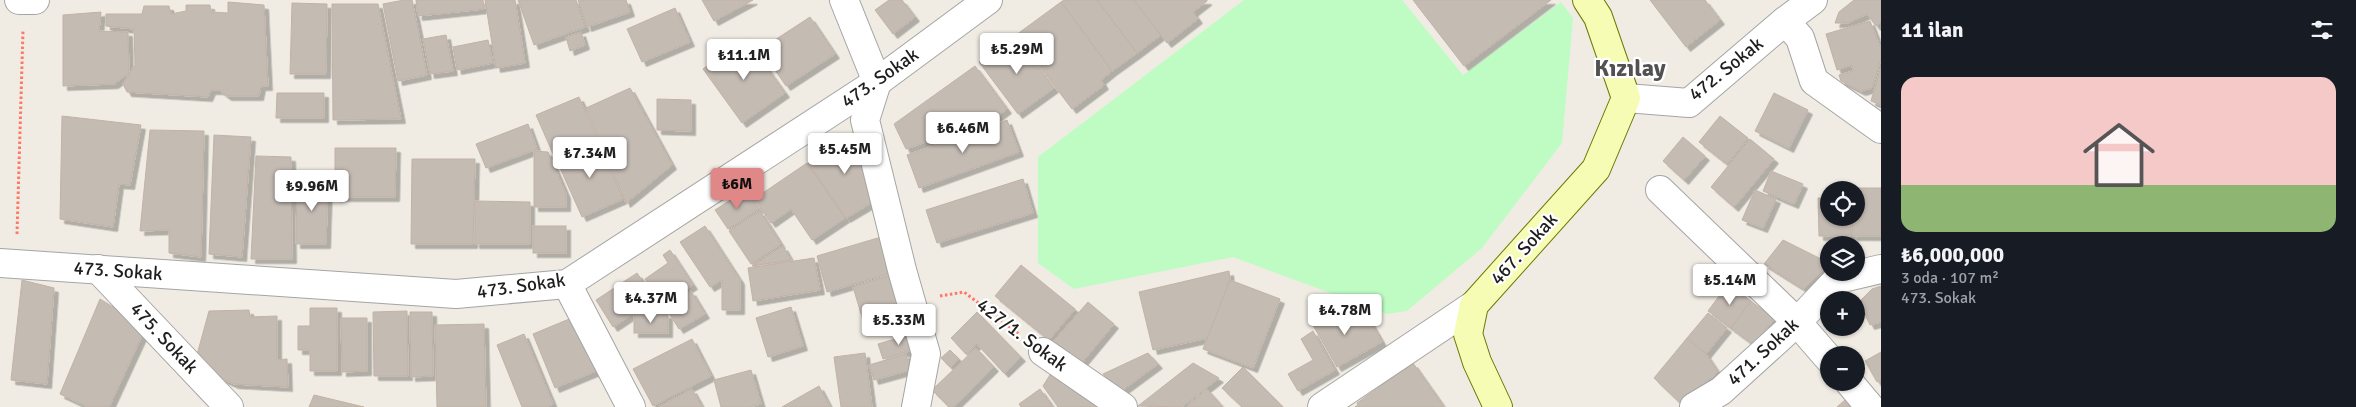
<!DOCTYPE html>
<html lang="tr">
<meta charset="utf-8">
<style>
:root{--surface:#171b24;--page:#242831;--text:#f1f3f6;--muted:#9ea1a6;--accent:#e08787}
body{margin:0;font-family:Signika,sans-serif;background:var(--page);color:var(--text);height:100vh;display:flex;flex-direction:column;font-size:19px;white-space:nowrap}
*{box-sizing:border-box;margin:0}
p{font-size:16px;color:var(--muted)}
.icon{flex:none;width:28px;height:28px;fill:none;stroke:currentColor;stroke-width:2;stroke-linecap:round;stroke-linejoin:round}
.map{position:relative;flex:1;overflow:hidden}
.sheet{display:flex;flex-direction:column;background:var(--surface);width:475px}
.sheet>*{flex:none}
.buttons{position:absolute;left:1820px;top:181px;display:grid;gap:10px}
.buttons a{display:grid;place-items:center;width:45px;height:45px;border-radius:50%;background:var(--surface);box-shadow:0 1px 4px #0004;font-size:25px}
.price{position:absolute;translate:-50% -42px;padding:0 11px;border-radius:5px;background:#fff;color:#222;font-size:16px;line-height:32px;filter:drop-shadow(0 1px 2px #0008)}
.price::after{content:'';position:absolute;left:50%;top:30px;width:15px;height:11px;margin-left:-8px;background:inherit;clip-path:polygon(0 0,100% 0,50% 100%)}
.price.selected{background:var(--accent);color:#111}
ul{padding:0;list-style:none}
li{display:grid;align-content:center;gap:10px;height:265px;padding:0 20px}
li span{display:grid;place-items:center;height:155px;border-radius:15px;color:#555}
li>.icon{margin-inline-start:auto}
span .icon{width:90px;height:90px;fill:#fffc;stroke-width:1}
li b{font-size:21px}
h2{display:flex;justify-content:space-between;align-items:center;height:60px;padding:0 20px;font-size:21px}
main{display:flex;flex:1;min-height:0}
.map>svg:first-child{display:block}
.park{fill:#befcc4}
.building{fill:#c4bbb3;stroke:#c2b2a5;filter:url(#shadow)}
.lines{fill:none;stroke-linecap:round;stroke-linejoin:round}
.street-casing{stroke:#a5a5a5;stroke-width:30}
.secondary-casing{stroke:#6b7a00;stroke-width:30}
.path{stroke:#ff7865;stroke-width:3;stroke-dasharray:2.5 2.5;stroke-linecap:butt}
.street{stroke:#fff;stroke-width:28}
.secondary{stroke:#f7fcb5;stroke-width:28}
.labels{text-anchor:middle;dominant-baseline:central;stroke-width:4.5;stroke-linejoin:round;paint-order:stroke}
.street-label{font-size:19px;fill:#1e1e1e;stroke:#fff}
.district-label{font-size:24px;font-weight:bold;fill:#515151;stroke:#fff}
</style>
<main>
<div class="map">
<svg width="1881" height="407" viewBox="0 0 1881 407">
<defs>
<filter id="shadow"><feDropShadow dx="4.5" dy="4.5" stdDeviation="0" flood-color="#0004"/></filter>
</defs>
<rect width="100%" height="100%" fill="#f0ece4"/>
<polygon class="park" points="1244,0 1402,0 1463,75 1561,2 1573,18 1562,143 1482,248 1407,311 1387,314 1233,257 1074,289 1038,263 1038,157"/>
<g class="building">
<polygon points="404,0 412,0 427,75 398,81 383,4"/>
<polygon points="416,0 483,0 484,9 418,16"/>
<polygon points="485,0 515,0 525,63 496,68"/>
<polygon points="518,0 576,0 585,27 534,45"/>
<polygon points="578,0 626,0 630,12 587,27"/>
<polygon points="702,0 753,0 714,21"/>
<polygon points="889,0 902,0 915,17 893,34 875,10"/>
<polygon points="1064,0 1097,0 1137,53 1112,71 1061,2"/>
<polygon points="1097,0 1134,0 1161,35 1137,53"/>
<polygon points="1134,0 1207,0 1207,1 1193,12 1198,19 1167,43"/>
<polygon points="1413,0 1551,0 1464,66"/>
<polygon points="1650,0 1705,0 1720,20 1686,47"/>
<polygon points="1854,0 1881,0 1881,22 1876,26 1867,14 1848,23 1835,23 1839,12"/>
<polygon points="228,2 264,5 268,86 261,86 259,96 227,96 219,90 211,90 208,97 127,92 123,84 135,65 134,29 106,26 106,14 142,14 144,6 169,6 171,14 186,11 186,5 210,5 211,12 228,13"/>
<polygon points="1061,2 1112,71 1101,80 1104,85 1072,109 1016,35"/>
<polygon points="292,3 327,4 326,74 290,74"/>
<polygon points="332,4 378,4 401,119 333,120"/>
<polygon points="675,8 690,42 642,62 627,29"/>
<polygon points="101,12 99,31 128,32 129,73 114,84 63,86 63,15"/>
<polygon points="810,17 835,54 786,86 761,49"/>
<polygon points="1870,21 1881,49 1881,59 1872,88 1861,91 1841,81 1839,75 1853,71 1852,65 1837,70 1826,34"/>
<polygon points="581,32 585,45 570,51 566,37"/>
<polygon points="446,35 453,71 430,74 423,39"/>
<polygon points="1015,36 1054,88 1018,114 979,62"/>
<polygon points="746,39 785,93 742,123 703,69"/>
<polygon points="488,40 493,63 457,70 453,47"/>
<polygon points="975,66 1007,109 998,116 906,149 894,124"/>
<polygon points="1881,67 1881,105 1871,101"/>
<polygon points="630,88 672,165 626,203 586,108"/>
<polygon points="277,93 324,93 324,118 276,118"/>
<polygon points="1774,93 1808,110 1789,148 1755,131"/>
<polygon points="579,97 597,138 554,156 536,115"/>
<polygon points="657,99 691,100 691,131 657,130"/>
<polygon points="62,116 141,125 130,185 119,184 113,227 60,219"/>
<polygon points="1720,116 1748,138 1727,164 1699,142"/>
<polygon points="1007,120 1019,152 919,188 907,155"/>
<polygon points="528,124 537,149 486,168 476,144"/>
<polygon points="150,130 204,131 201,257 169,253 169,230 140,231"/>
<polygon points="856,131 873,202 846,218 808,163"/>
<polygon points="214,135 251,137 242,257 209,254"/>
<polygon points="1683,137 1705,156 1684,180 1663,161"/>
<polygon points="1750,139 1774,159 1734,207 1711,187"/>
<polygon points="598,142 623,199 582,217 556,159"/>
<polygon points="335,148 396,148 395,197 335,197"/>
<polygon points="534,151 548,152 566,194 566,207 534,207"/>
<polygon points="256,156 291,157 292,259 251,259"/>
<polygon points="412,159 475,159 473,244 411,244"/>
<polygon points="807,163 845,218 812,240 791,209 771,223 754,199"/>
<polygon points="1771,171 1803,184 1794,204 1763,191"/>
<polygon points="297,179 328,180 326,244 296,244"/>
<polygon points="1023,179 1033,213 937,243 926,210"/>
<polygon points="1853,188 1881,188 1881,236 1852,236 1853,218 1856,218 1856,190 1853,190"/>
<polygon points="746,190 759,209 728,229 715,210"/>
<polygon points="1755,190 1776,199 1763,228 1742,220"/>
<polygon points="1818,198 1829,198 1829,218 1851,218 1851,236 1819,236"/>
<polygon points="475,201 530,202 530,244 475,244"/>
<polygon points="760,211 781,244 751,264 729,231"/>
<rect x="533" y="226" width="33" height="27"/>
<polygon points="705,226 740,280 740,310 722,310 722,280 710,287 680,242"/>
<polygon points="881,237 891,273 827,292 817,256"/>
<polygon points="1783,240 1829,263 1804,289 1764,264"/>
<polygon points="783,246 791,260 752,266"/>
<polygon points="670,250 693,285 662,305 645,279 668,263 663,255"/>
<polygon points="814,258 820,290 753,301 748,268"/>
<polygon points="1021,265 1075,309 1049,340 995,296"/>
<polygon points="1229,271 1230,280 1208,338 1153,350 1139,292"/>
<polygon points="637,273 655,299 613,327 596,300"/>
<polygon points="891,275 903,316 865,327 853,287"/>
<polygon points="22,280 54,288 47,384 11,380"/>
<polygon points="1230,280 1280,299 1253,368 1203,349"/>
<polygon points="1728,284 1751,301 1731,328 1708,311"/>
<polygon points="1881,286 1881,322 1870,325 1859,302 1872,289"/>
<polygon points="691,291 705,314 679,329 665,307"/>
<polygon points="100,299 146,327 109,407 88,407 60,394"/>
<polygon points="1751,301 1774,319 1754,345 1731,328"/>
<polygon points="1088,302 1114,324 1079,366 1052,343"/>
<polygon points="1335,305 1347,327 1367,316 1382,342 1337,367 1310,320"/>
<polygon points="791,307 803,346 768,357 756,318"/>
<polygon points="310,308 337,308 337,371 310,371 310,350 298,350 298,326 310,326"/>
<polygon points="249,310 250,317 277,316 277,360 287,359 288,387 234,384 207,372 195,362 209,311"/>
<polygon points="407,311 408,376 374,376 373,312"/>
<polygon points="410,312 432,312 433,376 411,377"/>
<polygon points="977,312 1021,357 1004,373 977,344 966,354 951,338"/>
<polygon points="1708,313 1727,328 1706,354 1687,338"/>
<rect x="634" y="314" width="34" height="19"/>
<polygon points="574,317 596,371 555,388 533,334"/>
<polygon points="341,318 367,318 367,371 342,372"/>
<polygon points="484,324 486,407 437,407 435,325"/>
<polygon points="1313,331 1335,370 1298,391 1288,374 1313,360 1301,339"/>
<polygon points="915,333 919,348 883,359 878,344"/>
<polygon points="524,334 553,404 546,407 522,407 497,345"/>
<polygon points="1687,338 1706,354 1718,372 1681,404 1654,378"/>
<polygon points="692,339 711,376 653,406 633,369"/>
<polygon points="976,348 994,367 953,407 949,407 932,390"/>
<polygon points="950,350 959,359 950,367 941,358"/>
<polygon points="1881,352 1881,380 1877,382 1865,361"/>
<polygon points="865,353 872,407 841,407 834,357"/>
<polygon points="1148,353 1158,364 1120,392 1103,374"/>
<polygon points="906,354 910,370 874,380 869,365"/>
<polygon points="1193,363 1219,378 1182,407 1138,406"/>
<polygon points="1413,363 1444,407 1355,407 1358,405 1357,403"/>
<polygon points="1055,367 1102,399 1097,407 1058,407 1043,386"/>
<polygon points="1243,367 1283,407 1242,407 1222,388"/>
<polygon points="751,370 761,404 749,407 721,407 714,380"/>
<polygon points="819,386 830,407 782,407"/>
<polygon points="692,389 702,407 658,407"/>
<polygon points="1040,389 1053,407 1021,407 1019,404"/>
<polygon points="1207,389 1223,407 1186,407"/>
<polygon points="314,395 364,407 309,407"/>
<polygon points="1846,399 1854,407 1837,407"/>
</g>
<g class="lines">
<defs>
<g id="street">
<polyline points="19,0 35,0"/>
<polyline points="844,0 877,82 865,120 902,270 926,354 916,407"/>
<polyline points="1785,21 1800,38 1814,81 1881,129"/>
<polyline points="1626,98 1689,103 1785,21 1813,0"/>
<polyline points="1660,190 1797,322 1829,359"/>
<polyline points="0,263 456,294 567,284 877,82 988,0"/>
<polyline points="98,269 229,407"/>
<polyline points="567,284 631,407"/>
<polyline points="1043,352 1123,407"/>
<polyline points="1849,382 1870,407"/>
<polyline points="1322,407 1474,305"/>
<polyline points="1694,407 1721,391 1797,322 1838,279 1881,269"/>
</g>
<polyline id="secondary" points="1498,407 1477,362 1468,334 1474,305 1596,169 1626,98 1598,17 1587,0"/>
</defs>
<use href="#street" class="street-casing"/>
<use href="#secondary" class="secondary-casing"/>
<g class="path">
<polyline points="17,234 23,30"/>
<polyline points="940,296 964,292 1019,334"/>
</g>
<use href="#street" class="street"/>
<use href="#secondary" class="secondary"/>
</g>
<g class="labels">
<g class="street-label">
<text transform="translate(1726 69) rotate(-39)">472. Sokak</text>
<text transform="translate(880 78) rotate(-35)">473. Sokak</text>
<text transform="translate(1524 249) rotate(-48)">467. Sokak</text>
<text transform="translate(118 271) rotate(4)">473. Sokak</text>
<text transform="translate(521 286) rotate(-8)">473. Sokak</text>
<text transform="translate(1022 335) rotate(37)">427/1. Sokak</text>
<text transform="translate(164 338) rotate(47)">475. Sokak</text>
<text transform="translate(1763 352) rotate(-43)">471. Sokak</text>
</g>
<g class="district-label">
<text x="1630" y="68">Kızılay</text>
</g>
</g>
</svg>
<div class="buttons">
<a><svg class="icon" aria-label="locate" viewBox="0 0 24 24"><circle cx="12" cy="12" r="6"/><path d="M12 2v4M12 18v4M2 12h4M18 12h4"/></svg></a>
<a><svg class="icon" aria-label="layers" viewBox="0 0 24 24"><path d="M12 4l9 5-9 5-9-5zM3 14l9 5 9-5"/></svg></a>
<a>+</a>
<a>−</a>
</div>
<b class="price" style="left:1017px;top:75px">₺5.29M</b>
<b class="price" style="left:744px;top:81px">₺11.1M</b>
<b class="price" style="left:963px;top:154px">₺6.46M</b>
<b class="price" style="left:845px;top:175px">₺5.45M</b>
<b class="price" style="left:590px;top:179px">₺7.34M</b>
<b class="price selected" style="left:737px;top:210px">₺6M</b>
<b class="price" style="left:312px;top:212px">₺9.96M</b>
<b class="price" style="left:1730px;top:306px">₺5.14M</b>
<b class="price" style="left:651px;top:324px">₺4.37M</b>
<b class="price" style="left:1345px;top:336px">₺4.78M</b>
<b class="price" style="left:899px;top:346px">₺5.33M</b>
</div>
<section class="sheet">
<h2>11 ilan<svg class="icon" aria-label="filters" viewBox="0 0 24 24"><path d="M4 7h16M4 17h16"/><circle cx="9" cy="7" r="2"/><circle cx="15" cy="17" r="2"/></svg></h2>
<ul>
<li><span style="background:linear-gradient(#f6c9c9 70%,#8fb573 0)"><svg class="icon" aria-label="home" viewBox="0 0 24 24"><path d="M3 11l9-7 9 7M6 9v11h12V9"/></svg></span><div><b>₺6,000,000</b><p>3 oda · 107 m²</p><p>473. Sokak</p></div></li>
</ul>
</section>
</main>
